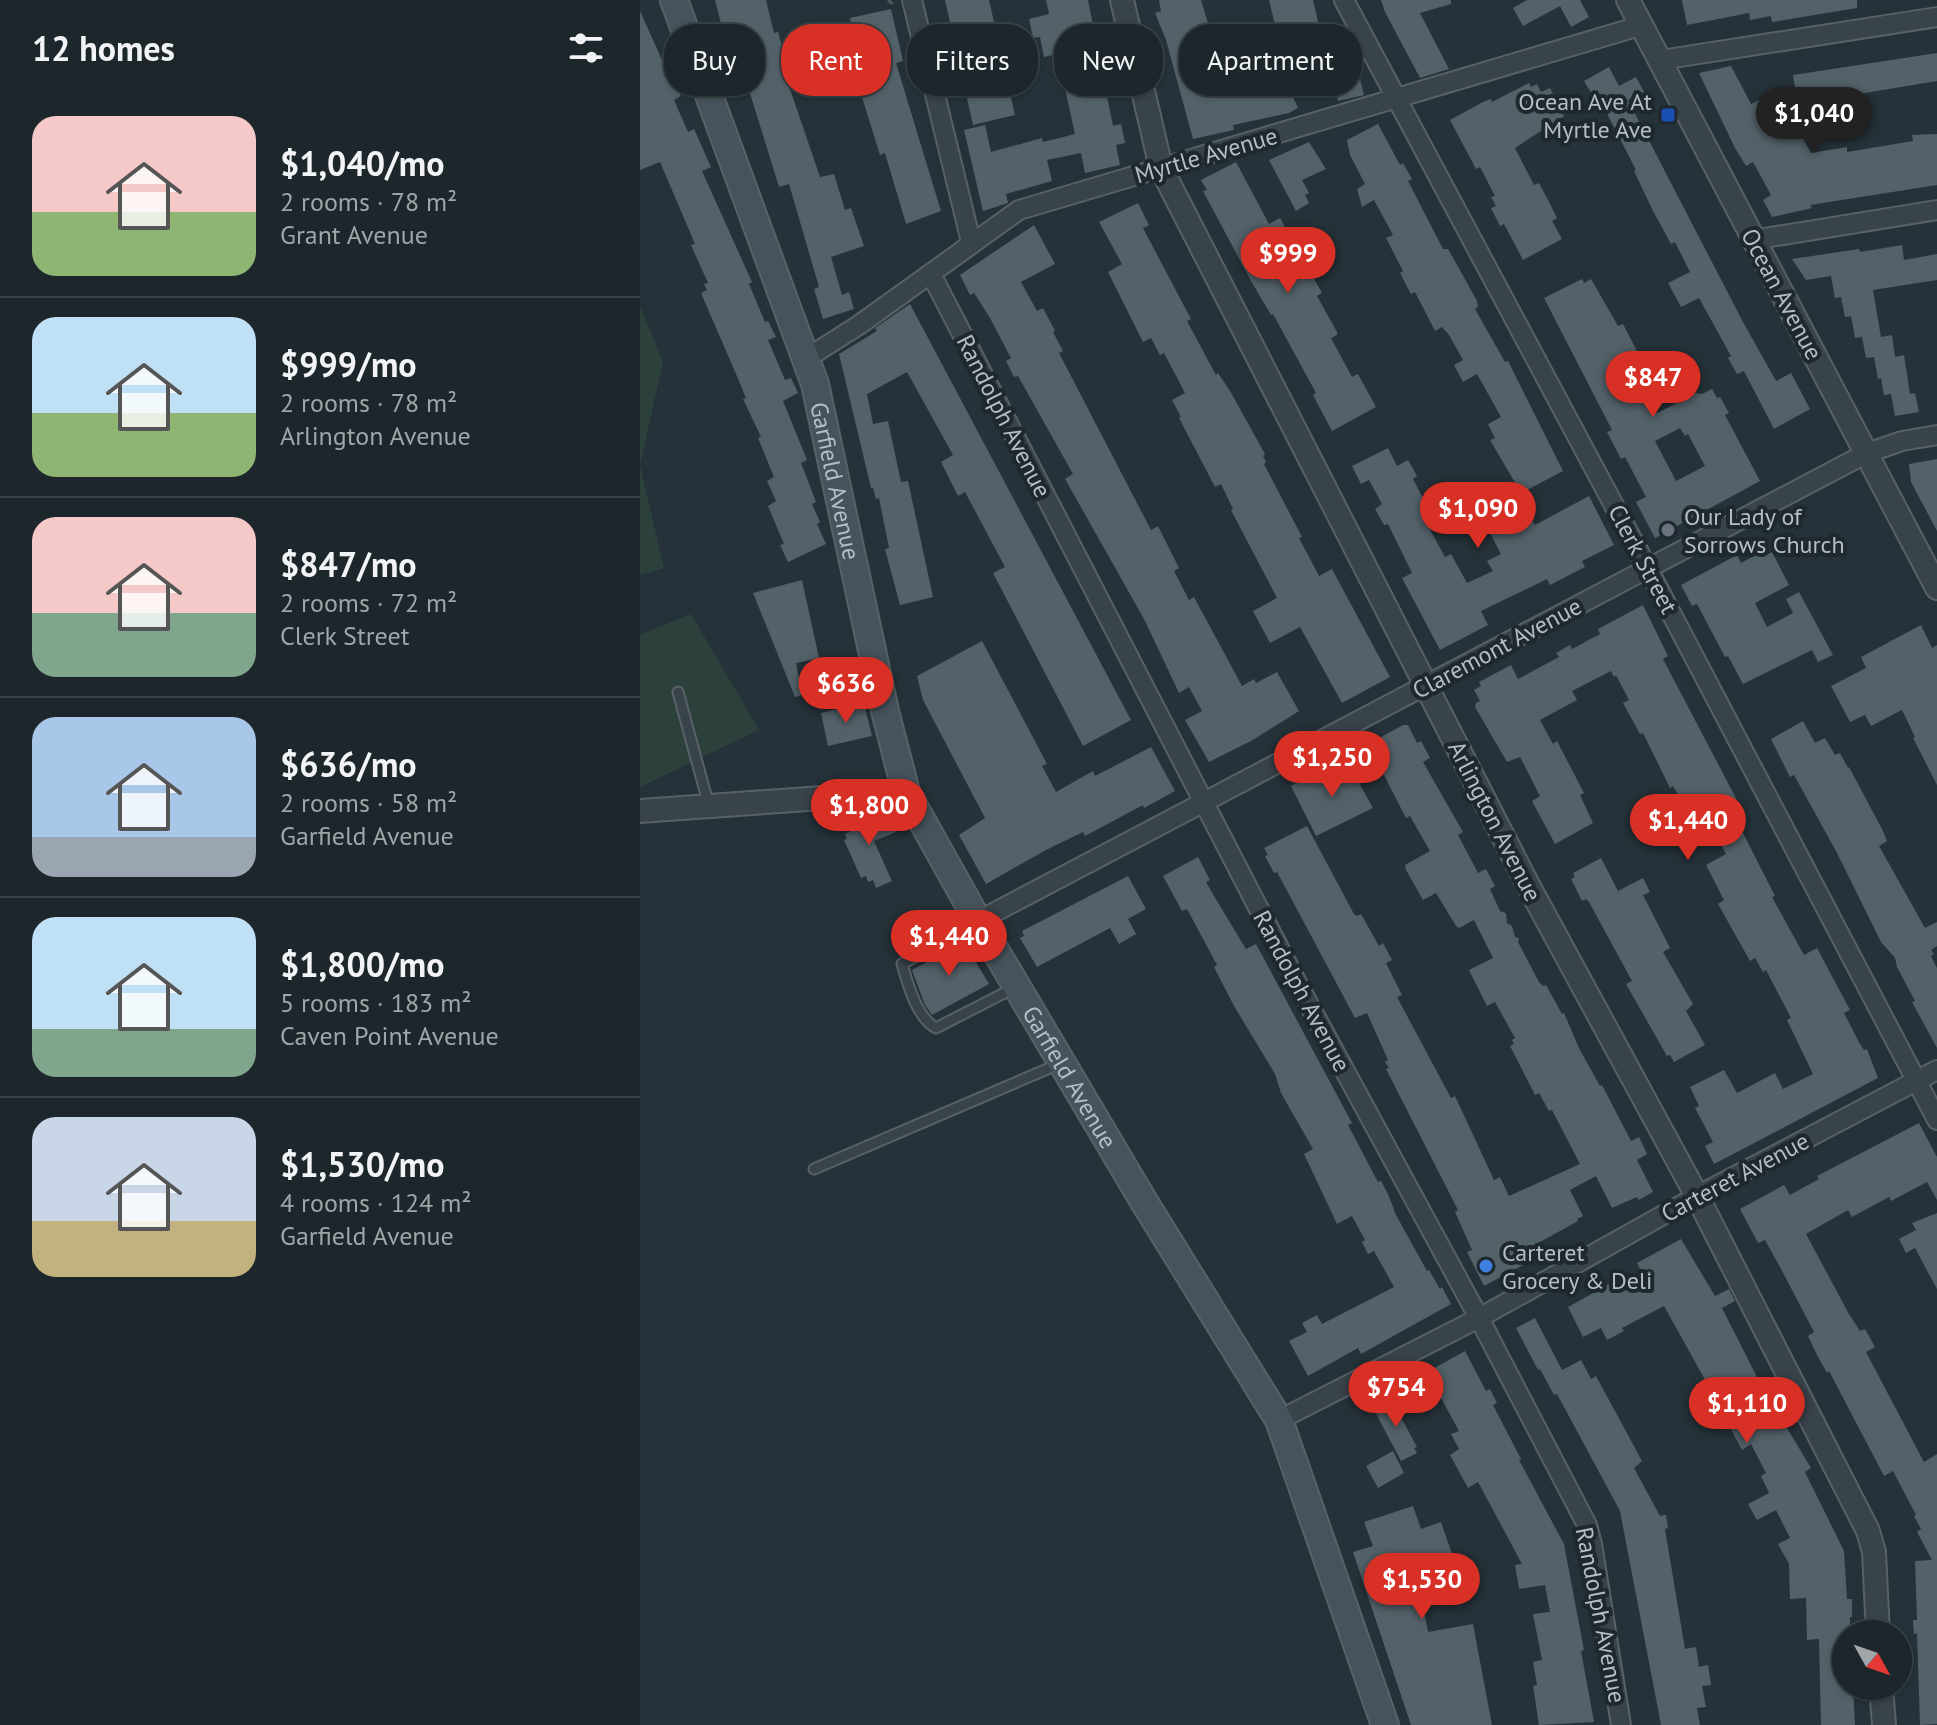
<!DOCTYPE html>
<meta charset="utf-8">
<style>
:root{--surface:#1c262b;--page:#293237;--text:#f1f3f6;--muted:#a0a5a9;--line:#3a4347;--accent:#d93025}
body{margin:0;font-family:"PT Sans",sans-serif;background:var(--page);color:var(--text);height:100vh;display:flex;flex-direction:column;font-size:30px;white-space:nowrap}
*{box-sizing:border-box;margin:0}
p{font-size:26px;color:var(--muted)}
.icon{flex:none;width:44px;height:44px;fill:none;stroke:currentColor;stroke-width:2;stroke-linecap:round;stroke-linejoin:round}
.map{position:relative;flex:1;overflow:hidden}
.drawer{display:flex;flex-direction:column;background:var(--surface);width:640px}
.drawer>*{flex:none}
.top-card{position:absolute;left:24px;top:24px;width:760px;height:72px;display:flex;gap:16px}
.needle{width:52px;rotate:130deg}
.controls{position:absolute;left:1192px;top:1620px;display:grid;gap:16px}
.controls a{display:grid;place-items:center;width:80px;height:80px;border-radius:50%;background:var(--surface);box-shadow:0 2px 6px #0004,0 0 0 2px var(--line);font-size:40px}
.price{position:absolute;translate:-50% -68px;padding:0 18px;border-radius:28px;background:var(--accent);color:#fff;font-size:26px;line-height:52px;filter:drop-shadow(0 2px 4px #0008)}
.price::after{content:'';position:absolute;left:50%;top:48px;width:24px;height:18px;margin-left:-12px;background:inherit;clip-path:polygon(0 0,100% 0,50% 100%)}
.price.active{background:#222;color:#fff}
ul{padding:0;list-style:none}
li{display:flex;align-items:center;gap:24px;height:200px;padding:0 32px}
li+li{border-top:2px solid var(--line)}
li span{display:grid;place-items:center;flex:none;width:224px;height:160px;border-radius:24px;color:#555}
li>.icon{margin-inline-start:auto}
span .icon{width:96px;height:96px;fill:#fffc;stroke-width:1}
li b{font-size:34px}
h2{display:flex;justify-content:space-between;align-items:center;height:96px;padding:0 32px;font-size:34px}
.chip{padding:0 28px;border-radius:32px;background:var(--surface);box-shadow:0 2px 6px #0004,0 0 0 2px var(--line);font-size:28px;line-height:72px}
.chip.active{background:var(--accent);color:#fff}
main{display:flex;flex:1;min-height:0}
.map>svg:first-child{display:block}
.green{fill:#2d413c}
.building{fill:#536169;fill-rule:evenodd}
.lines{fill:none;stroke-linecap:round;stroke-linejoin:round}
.service-casing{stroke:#576167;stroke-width:13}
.minor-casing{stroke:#576167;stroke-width:22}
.tertiary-casing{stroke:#576167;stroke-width:26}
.secondary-casing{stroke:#576167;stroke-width:30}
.path{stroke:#4c5d5c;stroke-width:3;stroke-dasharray:6 6;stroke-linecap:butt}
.service{stroke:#39434a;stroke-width:9}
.minor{stroke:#39434a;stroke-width:18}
.tertiary{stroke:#39434a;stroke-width:22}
.secondary{stroke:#47535c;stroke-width:26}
.transit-dot{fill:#1a4fb4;stroke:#1e282e;stroke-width:3}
.worship-dot{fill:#6b7280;stroke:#1e282e;stroke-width:3}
.shop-dot{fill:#3f7fe0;stroke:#1e282e;stroke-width:3}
.labels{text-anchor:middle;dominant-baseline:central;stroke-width:8;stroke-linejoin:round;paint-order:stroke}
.poi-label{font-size:24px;fill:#b4bec5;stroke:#1e282e;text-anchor:start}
.street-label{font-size:24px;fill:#b4bec5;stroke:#1e282e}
</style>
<main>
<section class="drawer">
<h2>12 homes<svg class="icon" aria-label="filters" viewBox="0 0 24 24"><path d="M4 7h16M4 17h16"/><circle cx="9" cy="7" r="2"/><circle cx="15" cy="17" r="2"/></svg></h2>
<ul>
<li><span style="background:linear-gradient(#f6c9c9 60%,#8fb573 0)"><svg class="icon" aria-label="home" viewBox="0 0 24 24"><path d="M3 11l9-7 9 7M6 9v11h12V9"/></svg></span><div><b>$1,040/mo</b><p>2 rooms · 78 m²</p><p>Grant Avenue</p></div></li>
<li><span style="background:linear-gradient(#bfe0f5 60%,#8fb573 0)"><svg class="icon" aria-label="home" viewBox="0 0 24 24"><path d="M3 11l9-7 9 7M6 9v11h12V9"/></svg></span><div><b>$999/mo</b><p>2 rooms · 78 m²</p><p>Arlington Avenue</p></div></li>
<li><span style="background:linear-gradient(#f6c9c9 60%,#7fa58c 0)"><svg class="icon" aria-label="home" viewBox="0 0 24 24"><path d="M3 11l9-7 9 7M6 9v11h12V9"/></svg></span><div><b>$847/mo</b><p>2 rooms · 72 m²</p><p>Clerk Street</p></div></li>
<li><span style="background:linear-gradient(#a9c7e8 75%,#9aa5b1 0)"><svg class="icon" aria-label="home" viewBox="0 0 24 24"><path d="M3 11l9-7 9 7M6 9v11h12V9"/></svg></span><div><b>$636/mo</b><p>2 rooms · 58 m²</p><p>Garfield Avenue</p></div></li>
<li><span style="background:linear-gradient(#bfe0f5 70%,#7fa58c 0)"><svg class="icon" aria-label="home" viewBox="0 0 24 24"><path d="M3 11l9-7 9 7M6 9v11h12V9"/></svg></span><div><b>$1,800/mo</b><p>5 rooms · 183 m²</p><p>Caven Point Avenue</p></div></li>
<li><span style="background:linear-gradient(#c9d6e8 65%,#c2b280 0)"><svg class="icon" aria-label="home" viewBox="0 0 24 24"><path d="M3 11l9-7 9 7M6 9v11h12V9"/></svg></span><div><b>$1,530/mo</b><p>4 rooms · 124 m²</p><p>Garfield Avenue</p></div></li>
</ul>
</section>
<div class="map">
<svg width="1297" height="1725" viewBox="0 0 1297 1725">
<rect width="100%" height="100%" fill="#253239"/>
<g class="green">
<polygon points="0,306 23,362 0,465 24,568 0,575"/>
<polygon points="51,614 119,730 0,787 0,635"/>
</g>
<g class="building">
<polygon points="75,0 126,0 134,33 138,32 147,64 160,60 166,80 149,86 180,177 194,174 205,210 211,208 224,246 191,257 202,295 209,292 214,309 183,319 174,289 179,287 149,184 139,187 104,74 95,77"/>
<polygon points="305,0 349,0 375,115 333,125"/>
<polygon points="406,0 448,0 473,126 481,124 485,143 476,145 480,165 445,173 441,153 407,160 412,181 366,194 368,203 343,211 324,130 345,125 351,152 402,138 403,142 435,134 424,84 428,83 421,53 404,57 400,37 393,38 389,19 409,14"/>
<polygon points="519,0 561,0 571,33 565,35 577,76 582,75 587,97 615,90 614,85 644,78 658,108 649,113 593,125 594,130 553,139 526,40 515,13 521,11"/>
<polygon points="629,0 673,0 679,26 690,24 695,45 702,44 704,49 707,48 712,68 717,67 724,95 698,101 694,83 674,88 660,61 649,67 641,32 637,33"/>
<polygon points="741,0 811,0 811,4 780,13 809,69 780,78 745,12"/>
<polygon points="887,0 940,0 949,17 931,27 920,6 883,26 873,8"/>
<polygon points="1042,0 1217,0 1217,8 1132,22 1131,16 1110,20 1109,13 1047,25"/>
<polygon points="251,9 263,61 256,63 301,211 266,224 245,153 240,155 216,78 221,76 210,18"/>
<polygon points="0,11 31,80 33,79 41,96 34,100 48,132 54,129 71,167 62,171 112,282 109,284 125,322 128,321 136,337 128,340 145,380 151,378 158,393 143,401 167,460 161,463 176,502 172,504 180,522 177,524 186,544 148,562 140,545 144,544 128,506 136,501 127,481 134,477 118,438 121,437 103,399 106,398 99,381 61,293 67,290 64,284 68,283 51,245 55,244 20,162 0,170"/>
<polygon points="1297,53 1297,81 1158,104 1153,75"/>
<polygon points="1091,66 1111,104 1121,99 1136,127 1153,118 1171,153 1207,147 1207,152 1273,141 1272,135 1297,134 1297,185 1170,205 1172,208 1132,217 1123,200 1131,195 1113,162 1106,166 1095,148 1059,73"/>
<polygon points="969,67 979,86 996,77 1004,92 988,100 1103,322 1136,381 1151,373 1170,409 1134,429 1104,371 1097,374 1088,358 1091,356 1059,298 1041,307 1028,283 1050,272 1035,242 1031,244 1012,209 994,171 996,170 957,94 953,96 944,81"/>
<polygon points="889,83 891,87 897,84 901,92 910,88 924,116 875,148 894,185 899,183 908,200 917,218 912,221 922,239 883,260 864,224 860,226 851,208 856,206 851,197 855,196 840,167 836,169 810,120 843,102 851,99 852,102"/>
<polygon points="738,124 760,165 763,163 772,179 768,181 803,249 808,249 820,270 837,301 838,307 835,309 865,362 868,361 923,471 881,493 850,440 855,438 848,424 861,417 837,374 823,382 814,365 823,360 809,335 802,327 795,331 775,292 771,294 760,273 763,271 746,238 753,235 734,200 722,207 717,189 725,184 710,155 707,140"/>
<polygon points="669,142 686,169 662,180 669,193 665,195 669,203 656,211 629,160"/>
<polygon points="596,162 629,224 640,218 682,293 677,296 697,332 697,335 691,338 712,377 718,374 736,407 692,431 673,395 676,393 633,314 631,315 611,281 563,191 567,190 561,180"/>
<polygon points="498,203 509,225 503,228 551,319 547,321 576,375 578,373 590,391 625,454 623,456 626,462 624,464 662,537 659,538 679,576 692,569 750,677 702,703 660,627 630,643 613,611 637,598 591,510 593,509 581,484 575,487 539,418 541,417 532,400 545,393 524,353 520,355 511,338 503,342 468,272 482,264 459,222"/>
<polygon points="394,225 415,264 381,282 397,311 403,308 415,331 413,332 423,351 419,353 511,530 518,526 539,568 534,571 549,600 554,597 602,686 614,679 616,683 637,672 659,711 611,741 569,762 545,720 562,711 549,687 539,693 504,619 425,479 433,474 378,376 374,377 366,361 371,358 350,318 334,293 330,295 320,275"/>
<polygon points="1262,245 1264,260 1297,254 1297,280 1233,290 1241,337 1252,335 1255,357 1264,355 1270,394 1275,393 1279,412 1255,416 1251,394 1244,395 1241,378 1238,379 1234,357 1226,358 1222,337 1215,338 1211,316 1205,317 1201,297 1195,298 1191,276 1166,280 1152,259 1219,249 1220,252"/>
<path d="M942,279L944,283L951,279L978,326L983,324L1001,359L991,364L1017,413L1041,401L1050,392L1062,394L1072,389L1077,398L1080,397L1089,413L1085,415L1120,481L1015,538L996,502L1006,497L985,457L981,459L967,432L972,430L904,298ZM1040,428L1045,436L1048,434L1065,466L1036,481L1015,441Z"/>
<polygon points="270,304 491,720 443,746 353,573 365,567 325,492 318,496 301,462 313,455 267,372 227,394 233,424 248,421 261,482 268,481 293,597 260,605 245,549 249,548 239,498 236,499 233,488 231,488 199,354 237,331 235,328"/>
<polygon points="748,448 757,466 768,460 777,476 773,479 784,500 781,502 793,523 788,526 805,557 811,554 827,583 853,571 847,561 861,554 840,514 879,494 895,525 949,496 974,545 942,561 945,567 910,585 907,579 841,611 848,625 800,650 762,578 772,573 748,524 744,525 735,509 742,504 729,480 721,484 712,466"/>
<polygon points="1297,459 1297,531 1271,482 1269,464"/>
<polygon points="1132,552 1149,585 1115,603 1127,627 1153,613 1146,599 1159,592 1193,655 1178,662 1172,650 1103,684 1088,656 1085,657 1057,604 1052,606 1041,585 1097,555 1101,563 1120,553 1123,557"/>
<polygon points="162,580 179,658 156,663 162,695 155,697 113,593"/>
<polygon points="1003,605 1028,656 1023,659 1099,804 1106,822 1099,825 1135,896 1132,897 1164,955 1177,948 1210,1010 1204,1013 1220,1044 1224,1050 1227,1049 1238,1078 1074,1164 1065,1146 1073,1142 1055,1108 1059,1106 1050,1087 1084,1070 1097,1093 1135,1073 1143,1089 1173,1074 1147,1020 1151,1018 1126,970 1123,972 1115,958 1110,961 1078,904 1084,900 1066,865 1086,854 1071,827 1064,831 1061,824 1044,832 1036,816 1047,811 1033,786 1030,788 1003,733 1000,734 983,703 989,700 976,675 974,677 971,671 932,691 937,700 900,720 913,744 917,741 944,793 940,795 953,823 915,844 892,801 900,796 880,757 867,762 835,707 836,703 840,701 834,690 841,686 839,682 871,665 878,679 919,657 916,653 930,645 932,649 960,634 958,629"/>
<polygon points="1281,625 1292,648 1297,645 1297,785 1273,738 1275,737 1262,710 1231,726 1225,715 1210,722 1191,686 1226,668 1221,657"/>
<polygon points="342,641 407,764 402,766 416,792 453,771 455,776 511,747 535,791 504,808 503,805 445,836 443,832 406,850 346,884 319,835 345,818 283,700 277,676"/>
<polygon points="224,703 232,736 188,746 181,713"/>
<polygon points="1163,721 1175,743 1185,738 1195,755 1200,753 1208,768 1209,767 1242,829 1247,841 1239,846 1285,928 1297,922 1297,946 1291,950 1294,954 1291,956 1297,968 1297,1048 1272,1002 1275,1001 1257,967 1255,958 1241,942 1197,853 1154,775 1150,777 1131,739"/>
<polygon points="763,725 768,725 777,743 781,741 790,758 783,762 823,832 818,835 838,873 846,869 855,886 850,889 860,911 866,913 867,923 872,926 875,937 879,938 878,942 899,982 903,986 906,985 922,1014 924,1013 939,1048 960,1086 962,1085 991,1141 999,1137 1007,1154 997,1160 1013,1192 999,1200 997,1197 972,1208 956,1176 930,1190 943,1216 937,1219 938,1221 891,1247 896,1258 844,1286 827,1252 832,1250 815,1212 818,1210 746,1069 749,1068 745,1062 748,1060 727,1013 715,1018 637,872 634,873 625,856 628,855 624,848 667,826 714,914 717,916 721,914 739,946 743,943 752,960 746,963 762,995 757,997 811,1098 815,1096 854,1180 860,1177 869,1196 940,1164 912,1110 909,1111 899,1093 895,1095 870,1046 874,1044 872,1040 875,1038 855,1002 847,1006 829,970 853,958 834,920 819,928 816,926 796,893 783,900 766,870 765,865 790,851 770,816 766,818 728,744"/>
<polygon points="708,763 733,808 676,836 651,786 668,777 671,782"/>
<polygon points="250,817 256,832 234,841 252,881 236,888 233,880 228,882 226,876 221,878 204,840 207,839 205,834 211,831 207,819"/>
<polygon points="558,857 570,880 566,882 574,896 606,949 616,944 712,1123 708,1125 738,1182 741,1181 748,1194 756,1215 787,1271 789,1270 800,1289 802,1287 811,1304 721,1354 718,1348 668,1376 649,1341 667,1332 662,1323 677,1315 682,1324 754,1287 734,1251 728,1254 722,1242 725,1240 712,1216 697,1224 664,1154 673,1149 641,1093 635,1074 594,1006 574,967 577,965 547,909 542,911 523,876"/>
<polygon points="961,858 978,891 1003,878 1010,892 1003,895 1030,948 1023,952 1053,1004 1046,1011 1065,1045 1034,1062 1030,1055 1027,1056 986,984 992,981 949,902 946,899 942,901 931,879 935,877 933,873"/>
<polygon points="488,876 506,909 488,919 496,934 479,944 470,928 397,967 380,938 384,936 382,931"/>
<polygon points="324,942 349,984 292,1015 285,1005 272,970"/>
<polygon points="1279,1123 1297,1157 1297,1200 1287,1182 1251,1201 1249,1197 1212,1217 1208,1210 1166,1234 1209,1314 1220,1331 1225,1329 1235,1347 1226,1352 1284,1462 1297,1454 1297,1724 1280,1725 1277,1633 1274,1634 1273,1620 1277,1620 1275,1561 1292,1560 1277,1532 1281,1529 1274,1516 1276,1515 1253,1471 1244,1476 1189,1371 1187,1373 1177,1355 1168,1336 1174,1332 1141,1269 1125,1240 1118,1243 1100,1209 1144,1185 1150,1195 1179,1179 1177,1176"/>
<polygon points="1297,1213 1297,1289 1275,1248 1266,1253 1259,1239 1276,1230 1272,1223"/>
<polygon points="1041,1239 1075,1296 1089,1289 1095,1301 1082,1308 1120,1383 1171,1468 1165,1472 1204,1551 1207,1599 1212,1599 1212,1617 1210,1617 1210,1634 1206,1634 1206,1686 1213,1686 1215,1725 1181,1725 1179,1639 1167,1640 1166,1598 1150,1599 1149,1564 1138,1544 1150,1538 1136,1510 1117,1520 1108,1504 1129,1493 1121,1476 1126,1473 1111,1444 1102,1450 1087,1422 1083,1424 1075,1408 1079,1405 1024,1306 982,1328 984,1331 967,1340 961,1328 943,1337 928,1307 973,1282 977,1289 1003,1275 997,1263"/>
<polygon points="895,1318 922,1370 941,1360 951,1379 956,1376 1002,1461 994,1468 1020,1516 1026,1515 1028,1528 1025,1529 1045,1649 1056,1647 1059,1667 1068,1665 1071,1685 1062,1686 1066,1707 1057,1708 1060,1725 1021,1725 980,1511 917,1394 914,1395 900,1369 898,1370 876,1328"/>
<polygon points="825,1351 846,1391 850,1389 857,1403 853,1405 881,1459 879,1460 924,1544 944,1650 941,1651 954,1722 899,1725 893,1686 897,1685 893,1662 902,1660 893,1614 910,1612 905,1585 879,1589 875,1565 882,1564 838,1482 828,1488 810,1455 819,1449 811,1434 819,1431 796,1389 782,1396 773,1380"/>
<polygon points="747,1398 748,1401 751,1399 777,1447 774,1448 777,1453 761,1461 733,1408 735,1405"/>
<polygon points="753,1451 764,1473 738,1488 726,1466"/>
<polygon points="773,1506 781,1529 801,1522 827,1598 783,1606 788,1632 833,1624 852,1725 771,1725 713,1552 733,1546 724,1522"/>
</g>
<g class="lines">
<defs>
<g id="service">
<polyline points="38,692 69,806"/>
<path d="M334,923L262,964C268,985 277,1018 296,1028L374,988"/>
<polyline points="174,1169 419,1064"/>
</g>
<g id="minor">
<polyline points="272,0 331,242"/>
<polyline points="704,0 1008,569 1297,1120"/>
<polyline points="1021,60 1297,17"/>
<polyline points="1112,240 1297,210"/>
<polyline points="291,274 655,979 839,1318 947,1525 952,1544 981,1725"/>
<polyline points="167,358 219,325 379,210 1003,25"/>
<polyline points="338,921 1227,453 1262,441 1297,435"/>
<polyline points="639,1420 839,1318 1057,1196 1297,1070"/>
</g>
<g id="tertiary">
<polyline points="482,0 521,168 888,885 1057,1196 1228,1531 1234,1552 1238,1634"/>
<polyline points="988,0 1297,588"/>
<polyline points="0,811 266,792"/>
<polyline points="1241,1686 1244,1725"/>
</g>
<g id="secondary">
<path id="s1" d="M34,0L175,384L245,711L266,792L338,921L503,1200L639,1420L745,1725"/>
</g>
</defs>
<use href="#service" class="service-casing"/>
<use href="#minor" class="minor-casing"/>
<use href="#tertiary" class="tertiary-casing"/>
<use href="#secondary" class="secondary-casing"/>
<polyline class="path" points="248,0 254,5"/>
<use href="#service" class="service"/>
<use href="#minor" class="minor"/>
<use href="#tertiary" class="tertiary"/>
<use href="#secondary" class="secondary"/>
</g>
<rect class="transit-dot" x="1020" y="107" width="16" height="16" rx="4"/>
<circle class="worship-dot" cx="1028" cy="530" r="8"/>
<circle class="shop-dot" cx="846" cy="1266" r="8"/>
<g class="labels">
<g class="poi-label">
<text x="1012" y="101" text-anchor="end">Ocean Ave At<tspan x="1012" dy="28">Myrtle Ave</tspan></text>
<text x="1044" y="516">Our Lady of<tspan x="1044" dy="28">Sorrows Church</tspan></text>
<text x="862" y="1252">Carteret<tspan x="862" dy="28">Grocery &amp; Deli</tspan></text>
</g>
<g class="street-label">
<text transform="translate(566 155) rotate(-16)">Myrtle Avenue</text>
<text transform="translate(1142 294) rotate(62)">Ocean Avenue</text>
<text transform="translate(364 416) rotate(63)">Randolph Avenue</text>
<text stroke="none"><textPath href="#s1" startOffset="508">Garfield Avenue</textPath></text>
<text transform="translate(1003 559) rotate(62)">Clerk Street</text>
<text transform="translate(857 648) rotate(-28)">Claremont Avenue</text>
<text transform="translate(855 821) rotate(63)">Arlington Avenue</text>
<text transform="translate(662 991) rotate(62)">Randolph Avenue</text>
<text stroke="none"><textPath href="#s1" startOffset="1156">Garfield Avenue</textPath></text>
<text transform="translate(1095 1177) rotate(-28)">Carteret Avenue</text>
<text transform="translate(961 1615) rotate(79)">Randolph Avenue</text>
</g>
</g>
</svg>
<div class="controls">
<a><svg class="needle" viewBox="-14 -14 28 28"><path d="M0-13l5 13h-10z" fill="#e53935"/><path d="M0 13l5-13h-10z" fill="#a0a5a9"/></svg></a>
</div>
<b class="price active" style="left:1174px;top:155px">$1,040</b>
<b class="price" style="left:648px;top:295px">$999</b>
<b class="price" style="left:1013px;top:419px">$847</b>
<b class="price" style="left:838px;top:550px">$1,090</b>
<b class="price" style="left:206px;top:725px">$636</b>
<b class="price" style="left:692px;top:799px">$1,250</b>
<b class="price" style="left:229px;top:847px">$1,800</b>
<b class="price" style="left:1048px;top:862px">$1,440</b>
<b class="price" style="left:309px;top:978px">$1,440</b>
<b class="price" style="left:756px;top:1429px">$754</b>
<b class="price" style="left:1107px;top:1445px">$1,110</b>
<b class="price" style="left:782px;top:1621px">$1,530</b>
<div class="top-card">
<a class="chip">Buy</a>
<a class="chip active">Rent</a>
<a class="chip">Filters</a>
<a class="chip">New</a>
<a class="chip">Apartment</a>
</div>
</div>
</main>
